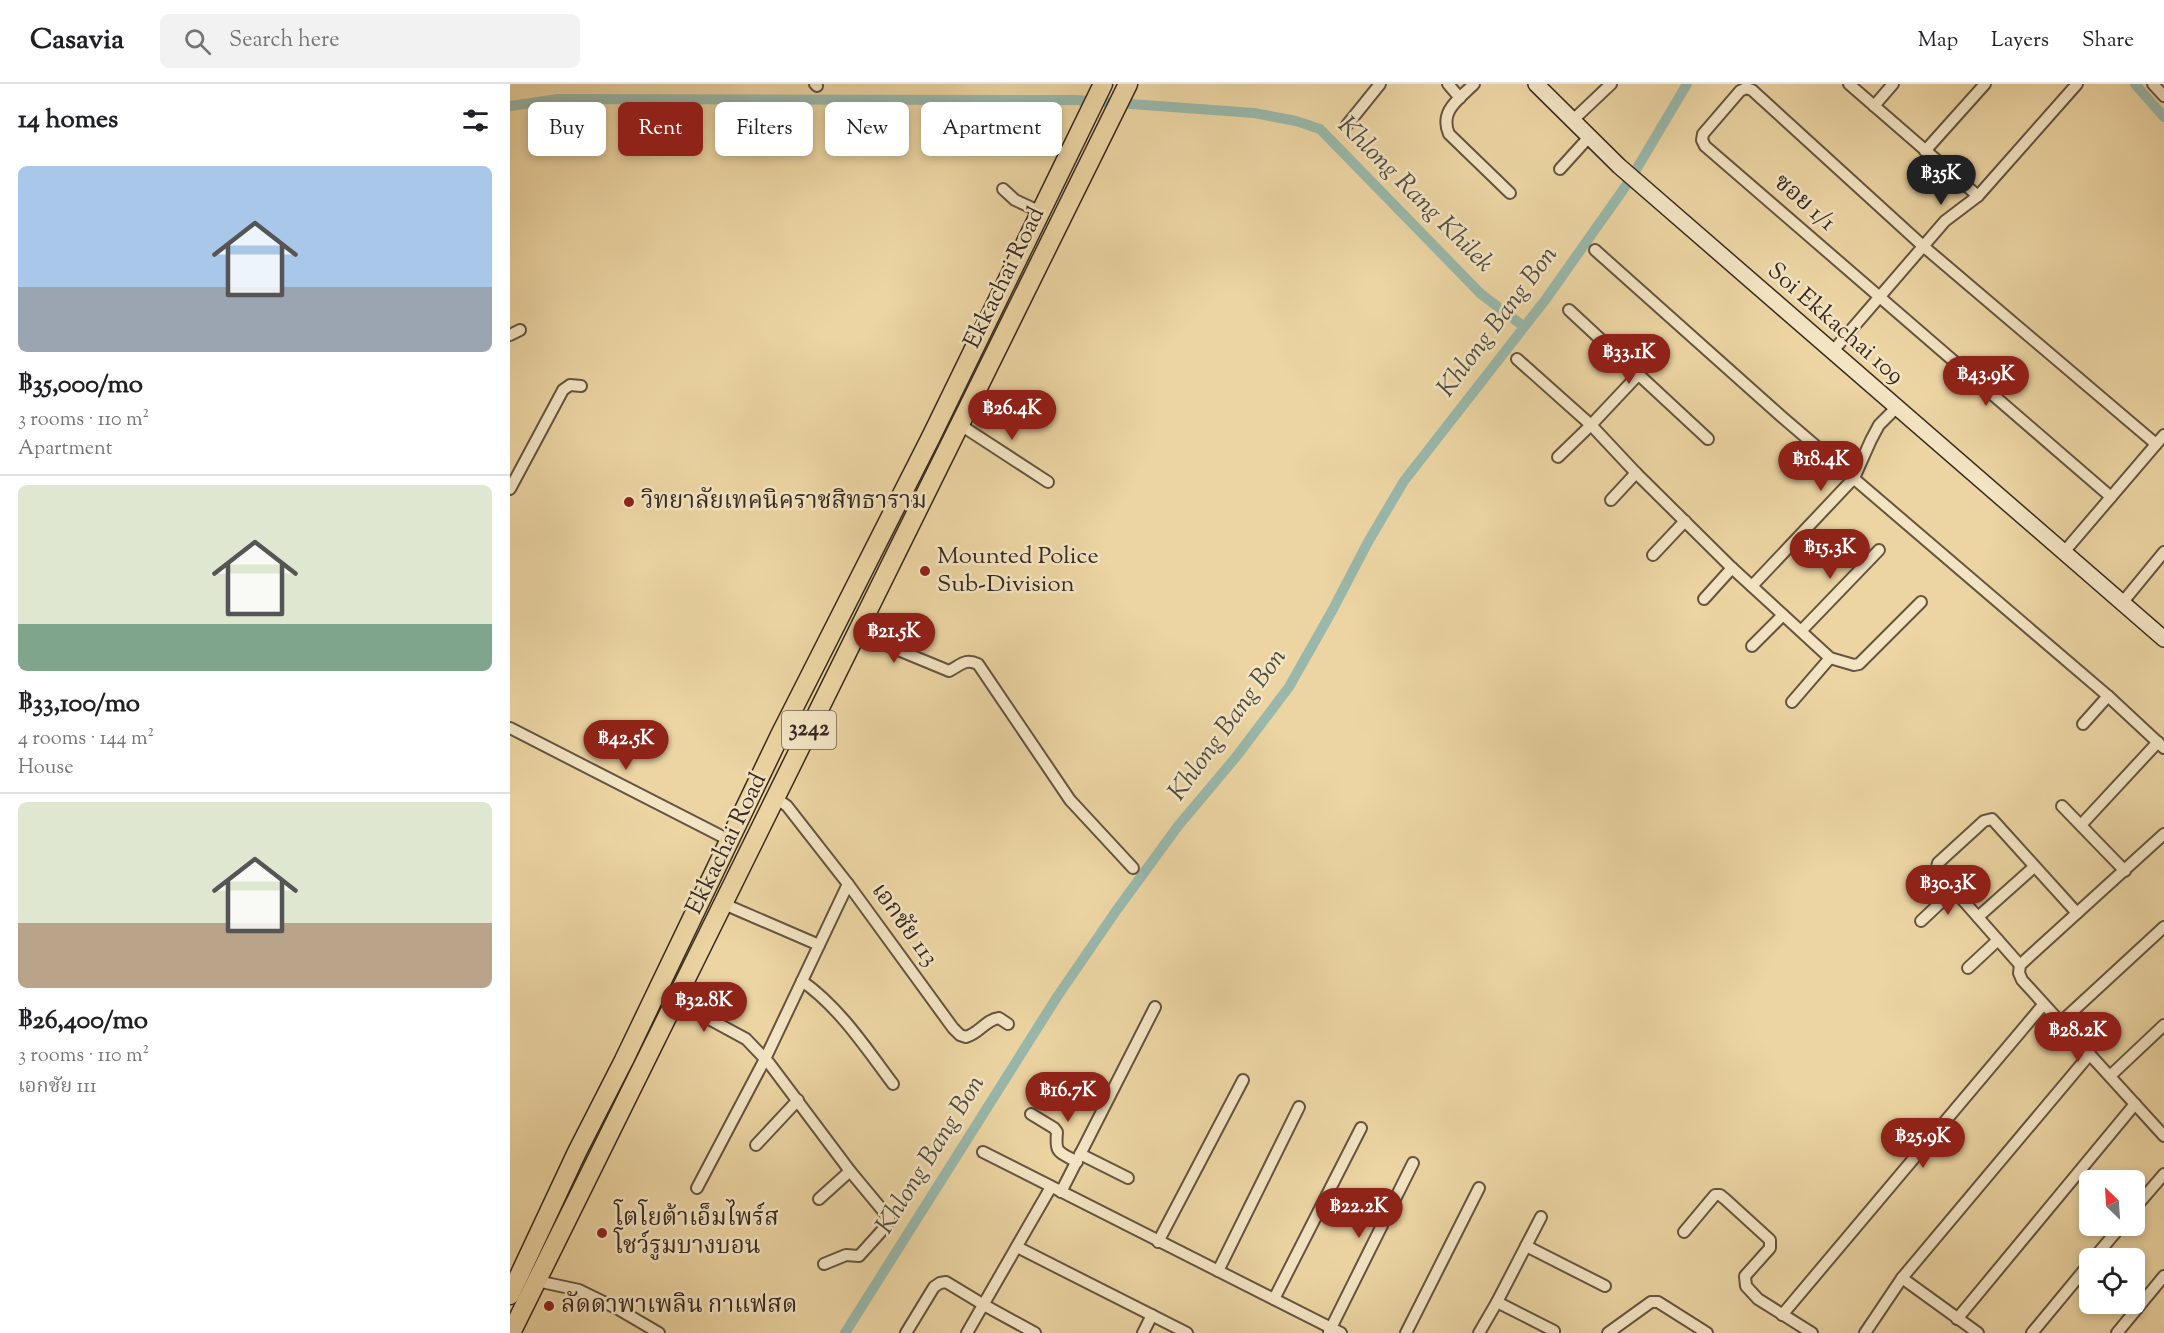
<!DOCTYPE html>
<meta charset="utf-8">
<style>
:root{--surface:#fff;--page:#f2f2f2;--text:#202124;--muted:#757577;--line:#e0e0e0;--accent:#8f2418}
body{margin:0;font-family:"Sorts Mill Goudy","Noto Serif Thai",serif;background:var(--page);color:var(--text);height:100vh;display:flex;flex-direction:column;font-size:22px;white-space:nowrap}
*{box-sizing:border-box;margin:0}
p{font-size:20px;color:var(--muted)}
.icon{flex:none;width:33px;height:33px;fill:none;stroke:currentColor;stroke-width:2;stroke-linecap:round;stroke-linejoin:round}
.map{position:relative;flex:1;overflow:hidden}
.sheet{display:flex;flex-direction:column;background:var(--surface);width:510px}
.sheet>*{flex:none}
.banner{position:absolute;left:18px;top:18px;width:570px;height:54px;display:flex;gap:12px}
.needle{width:39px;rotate:335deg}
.controls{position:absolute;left:1569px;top:1086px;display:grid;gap:12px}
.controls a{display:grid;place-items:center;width:66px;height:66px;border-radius:9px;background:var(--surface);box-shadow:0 3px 9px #0003;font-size:30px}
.price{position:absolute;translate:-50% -51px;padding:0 14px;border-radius:21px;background:var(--accent);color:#fff;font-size:20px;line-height:39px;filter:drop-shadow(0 2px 3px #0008)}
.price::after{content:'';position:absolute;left:50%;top:36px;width:18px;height:14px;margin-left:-9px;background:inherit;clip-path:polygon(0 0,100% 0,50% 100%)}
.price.current{background:#222;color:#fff}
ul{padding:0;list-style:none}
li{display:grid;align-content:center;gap:12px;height:318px;padding:0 18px}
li+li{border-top:2px solid var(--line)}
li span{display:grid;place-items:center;height:186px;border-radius:9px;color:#555}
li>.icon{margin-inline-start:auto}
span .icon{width:108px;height:108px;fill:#fffc;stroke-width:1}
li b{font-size:26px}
h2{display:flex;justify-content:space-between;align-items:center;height:72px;padding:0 18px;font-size:26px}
.chip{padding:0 21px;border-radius:9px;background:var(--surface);box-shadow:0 3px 9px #0003;font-size:21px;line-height:54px}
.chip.current{background:var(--accent);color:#fff}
header{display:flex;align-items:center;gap:36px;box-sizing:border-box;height:84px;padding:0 30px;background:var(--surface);border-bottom:2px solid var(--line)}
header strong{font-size:28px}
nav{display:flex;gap:33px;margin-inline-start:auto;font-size:21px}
.search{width:420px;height:54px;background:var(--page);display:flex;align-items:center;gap:15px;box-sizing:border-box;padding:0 21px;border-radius:9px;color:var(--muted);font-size:22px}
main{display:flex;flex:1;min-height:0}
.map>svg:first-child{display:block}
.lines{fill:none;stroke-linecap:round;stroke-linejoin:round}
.canal{stroke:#99b8ab;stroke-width:10}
.street-casing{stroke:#645440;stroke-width:14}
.secondary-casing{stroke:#37291f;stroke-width:18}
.primary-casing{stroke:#37291f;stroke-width:21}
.street{stroke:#f3e4c3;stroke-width:10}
.secondary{stroke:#f3e4c3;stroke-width:15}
.primary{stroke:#ecd5a3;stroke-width:18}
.poi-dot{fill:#8f2418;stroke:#f3e4c3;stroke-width:2}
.labels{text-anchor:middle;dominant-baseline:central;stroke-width:5;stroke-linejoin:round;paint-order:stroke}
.shield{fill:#f3e4c3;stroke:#6f6150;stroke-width:1.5}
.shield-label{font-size:22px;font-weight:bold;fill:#37291f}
.street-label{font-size:24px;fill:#37291f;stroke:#f3e4c3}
.poi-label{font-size:24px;fill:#37291f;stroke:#f3e4c3;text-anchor:start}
.water-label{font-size:26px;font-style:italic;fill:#504d42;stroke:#f3e4c3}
</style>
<header>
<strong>Casavia</strong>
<div class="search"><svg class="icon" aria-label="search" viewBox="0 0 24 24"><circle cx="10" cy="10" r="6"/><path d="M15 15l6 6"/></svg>Search here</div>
<nav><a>Map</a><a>Layers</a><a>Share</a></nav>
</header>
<main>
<section class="sheet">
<h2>14 homes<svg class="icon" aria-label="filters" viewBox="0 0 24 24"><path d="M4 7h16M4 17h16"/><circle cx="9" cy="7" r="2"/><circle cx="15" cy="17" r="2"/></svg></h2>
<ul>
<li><span style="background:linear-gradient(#a9c7e8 65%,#9aa5b1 0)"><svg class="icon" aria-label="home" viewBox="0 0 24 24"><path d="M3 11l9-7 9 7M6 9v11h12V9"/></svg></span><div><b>฿35,000/mo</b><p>3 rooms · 110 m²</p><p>Apartment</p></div></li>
<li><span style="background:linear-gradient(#dfe7d0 75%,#7fa58c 0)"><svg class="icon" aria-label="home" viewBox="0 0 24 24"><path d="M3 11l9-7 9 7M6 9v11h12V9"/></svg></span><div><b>฿33,100/mo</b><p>4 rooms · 144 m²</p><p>House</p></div></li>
<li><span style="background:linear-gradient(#dfe7d0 65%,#b9a48a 0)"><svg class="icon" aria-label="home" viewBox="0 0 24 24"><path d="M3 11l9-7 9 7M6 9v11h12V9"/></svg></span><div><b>฿26,400/mo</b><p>3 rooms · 110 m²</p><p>เอกชัย 111</p></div></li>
</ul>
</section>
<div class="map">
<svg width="1654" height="1249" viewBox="0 0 1654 1249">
<rect width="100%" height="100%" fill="#ecd5a3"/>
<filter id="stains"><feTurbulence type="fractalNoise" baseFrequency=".00333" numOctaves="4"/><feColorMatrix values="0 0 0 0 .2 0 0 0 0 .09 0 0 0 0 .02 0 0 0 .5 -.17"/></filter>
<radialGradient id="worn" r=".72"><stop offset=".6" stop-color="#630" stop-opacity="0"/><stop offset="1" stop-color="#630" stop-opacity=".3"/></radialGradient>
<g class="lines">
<g class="canal">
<polyline points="1625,0 1654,33"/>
<polyline points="0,22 48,15 566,16 744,29 786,37 810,45 971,210 1013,242"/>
<polyline points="335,1249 547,913 606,827 668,742 726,673 779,603 822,527 858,458 894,397 1036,215 1120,96 1177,0"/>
</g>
<defs>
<g id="street">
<polyline points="305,0 307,2"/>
<polyline points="938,0 950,14"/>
<path d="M964,0C949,15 929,27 939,50L1000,109"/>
<polyline points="1339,0 1468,112"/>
<polyline points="1643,0 1654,12"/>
<polyline points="1364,22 1383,0"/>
<polyline points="1063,36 1101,0"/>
<polyline points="837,41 870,0"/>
<polyline points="1415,67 1475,0"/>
<polyline points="1050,85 1079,53"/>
<polyline points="493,105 505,116 531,128"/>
<polyline points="1085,166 1272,333 1598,612 1654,664"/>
<polyline points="1059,226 1198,355"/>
<polyline points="0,251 10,246"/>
<polyline points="1322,268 1435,137 1468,112 1567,0"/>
<polyline points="1007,275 1081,341 1126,389 1222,484 1320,574 1344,581 1349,580 1411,518"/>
<polyline points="449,340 538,398"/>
<polyline points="1048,373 1081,341 1129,290"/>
<polyline points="0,405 53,306 60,301 71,302"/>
<polyline points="1601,413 1195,62 1192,56 1193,50 1230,7 1236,4 1242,6 1413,162 1646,360"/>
<polyline points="1101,416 1126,389"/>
<polyline points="1554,468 1654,351"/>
<polyline points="1143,471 1175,437"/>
<polyline points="1242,502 1344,394 1361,356 1369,341 1386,324"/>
<polyline points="1194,515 1222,484"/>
<polyline points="1612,519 1654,468"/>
<polyline points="1292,546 1369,466"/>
<path d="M347,549L439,587C451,581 455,574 468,580L560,716L623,784"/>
<polyline points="1242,562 1273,531"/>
<polyline points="1282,618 1320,574"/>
<polyline points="1573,640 1598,612"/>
<polyline points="0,644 219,756"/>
<path d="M266,714L277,722L338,800L443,944L450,951L456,953C470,949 475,936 489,934L498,940"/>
<polyline points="1552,722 1615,787"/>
<polyline points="1571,741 1648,658"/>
<polyline points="1654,750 1510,881 1509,889 1512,896 1654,1052"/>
<polyline points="214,820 309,861"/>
<polyline points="1468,833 1524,783"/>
<polyline points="1411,837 1444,806"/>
<polyline points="1510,881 1444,806 1427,783 1428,779 1474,737 1482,735 1567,829"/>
<polyline points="1458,884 1488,856"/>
<path d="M292,897C330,924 356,964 383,1000"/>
<polyline points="166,917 236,955 259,979 340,1087 379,1134 377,1141 349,1172 336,1171 314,1180"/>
<polyline points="1551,938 1654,843"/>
<polyline points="1600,992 1654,941"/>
<path d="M521,1030L544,1044L547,1048C545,1070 548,1067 567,1078"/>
<polyline points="246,1061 288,1016"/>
<polyline points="473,1068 831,1249"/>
<polyline points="570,1070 618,1094"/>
<polyline points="187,1104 255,975 338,800"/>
<polyline points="551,1108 645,923"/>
<polyline points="309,1115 340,1087"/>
<polyline points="1624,1125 1654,1090"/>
<polyline points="1174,1148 1205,1111 1210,1111 1215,1115 1260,1156 1260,1164 1235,1192 1236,1202 1248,1215 1302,1249"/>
<polyline points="648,1158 733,996"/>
<polyline points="1016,1162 1095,1202"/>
<polyline points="507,1163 677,1249"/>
<polyline points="1584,1174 1611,1142"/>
<polyline points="708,1187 789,1023"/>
<polyline points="1392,1194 1468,1249"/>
<polyline points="27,1197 69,1206 108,1225 149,1249"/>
<polyline points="764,1215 851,1044"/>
<polyline points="987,1218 1044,1247"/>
<polyline points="1272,1231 1533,921"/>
<polyline points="1447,1235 1625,1020"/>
<polyline points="819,1248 903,1079"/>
<polyline points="396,1249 424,1203 430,1199 436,1198 474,1221 525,1249"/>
<polyline points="457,1249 541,1103"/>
<polyline points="633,1249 642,1231"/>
<polyline points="896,1249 969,1104"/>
<polyline points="969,1249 987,1218 1031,1133"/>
<polyline points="1098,1249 1141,1218 1148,1218 1197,1249"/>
<polyline points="1355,1249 1392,1194 1580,970"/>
<polyline points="1522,1249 1580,1179"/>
<polyline points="1607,1249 1654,1192"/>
</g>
<polyline id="secondary" points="1026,0 1109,82 1654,555"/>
<g id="primary">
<polyline points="0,1211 67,1068 114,976 270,651 421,353 593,0"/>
<polyline points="1,1249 618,0"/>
</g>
</defs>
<use href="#street" class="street-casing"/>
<use href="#secondary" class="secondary-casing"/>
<use href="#primary" class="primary-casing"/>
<use href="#street" class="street"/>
<use href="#secondary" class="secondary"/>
<use href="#primary" class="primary"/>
</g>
<g class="poi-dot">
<circle cx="119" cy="418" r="6"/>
<circle cx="415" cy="487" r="6"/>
<circle cx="92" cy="1149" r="6"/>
<circle cx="39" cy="1222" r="6"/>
</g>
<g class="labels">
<rect class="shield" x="272" y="627" width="54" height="38" rx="4.5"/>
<g class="shield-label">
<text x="299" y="646">3242</text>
</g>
<g class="street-label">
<text transform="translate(1294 119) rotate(41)">ซอย 1/1</text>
<text transform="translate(495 194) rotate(-64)">Ekkachai Road</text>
<text transform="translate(1325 240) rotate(41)">Soi Ekkachai 109</text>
<text transform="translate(217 760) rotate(-64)">Ekkachai Road</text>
<text transform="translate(394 841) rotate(54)">เอกชัย 113</text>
</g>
<g class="poi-label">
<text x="131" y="418">วิทยาลัยเทคนิคราชสิทธาราม</text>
<text x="427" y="473">Mounted Police<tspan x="427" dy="28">Sub-Division</tspan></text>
<text x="104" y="1135">โตโยต้าเอ็มไพร์ส<tspan x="104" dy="28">โชว์รูมบางบอน</tspan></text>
<text x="51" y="1222">ลัดดาพาเพลิน กาแฟสด</text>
</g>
<g class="water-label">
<text transform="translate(905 111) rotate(45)">Khlong Rang Khilek</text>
<text transform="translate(988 238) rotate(-53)">Khlong Bang Bon</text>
<text transform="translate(718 641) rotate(-54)">Khlong Bang Bon</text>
<text transform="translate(421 1071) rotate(-58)">Khlong Bang Bon</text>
</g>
</g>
<rect width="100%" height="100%" filter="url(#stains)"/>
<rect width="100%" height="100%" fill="url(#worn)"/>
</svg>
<div class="controls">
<a><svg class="needle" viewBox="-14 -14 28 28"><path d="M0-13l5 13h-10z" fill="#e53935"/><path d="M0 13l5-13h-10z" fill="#757577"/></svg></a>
<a><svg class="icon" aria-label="locate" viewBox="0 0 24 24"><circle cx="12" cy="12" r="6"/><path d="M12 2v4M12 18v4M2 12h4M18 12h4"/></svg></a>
</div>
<b class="price current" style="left:1431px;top:122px">฿35K</b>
<b class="price" style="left:1119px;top:301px">฿33.1K</b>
<b class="price" style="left:1476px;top:323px">฿43.9K</b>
<b class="price" style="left:502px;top:357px">฿26.4K</b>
<b class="price" style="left:1311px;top:408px">฿18.4K</b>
<b class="price" style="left:1320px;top:496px">฿15.3K</b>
<b class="price" style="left:384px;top:580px">฿21.5K</b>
<b class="price" style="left:116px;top:687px">฿42.5K</b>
<b class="price" style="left:1438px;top:832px">฿30.3K</b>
<b class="price" style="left:194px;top:949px">฿32.8K</b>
<b class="price" style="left:1568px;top:979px">฿28.2K</b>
<b class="price" style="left:558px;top:1039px">฿16.7K</b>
<b class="price" style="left:1413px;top:1085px">฿25.9K</b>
<b class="price" style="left:849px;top:1155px">฿22.2K</b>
<div class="banner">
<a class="chip">Buy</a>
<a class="chip current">Rent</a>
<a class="chip">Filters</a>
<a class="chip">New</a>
<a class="chip">Apartment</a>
</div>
</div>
</main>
